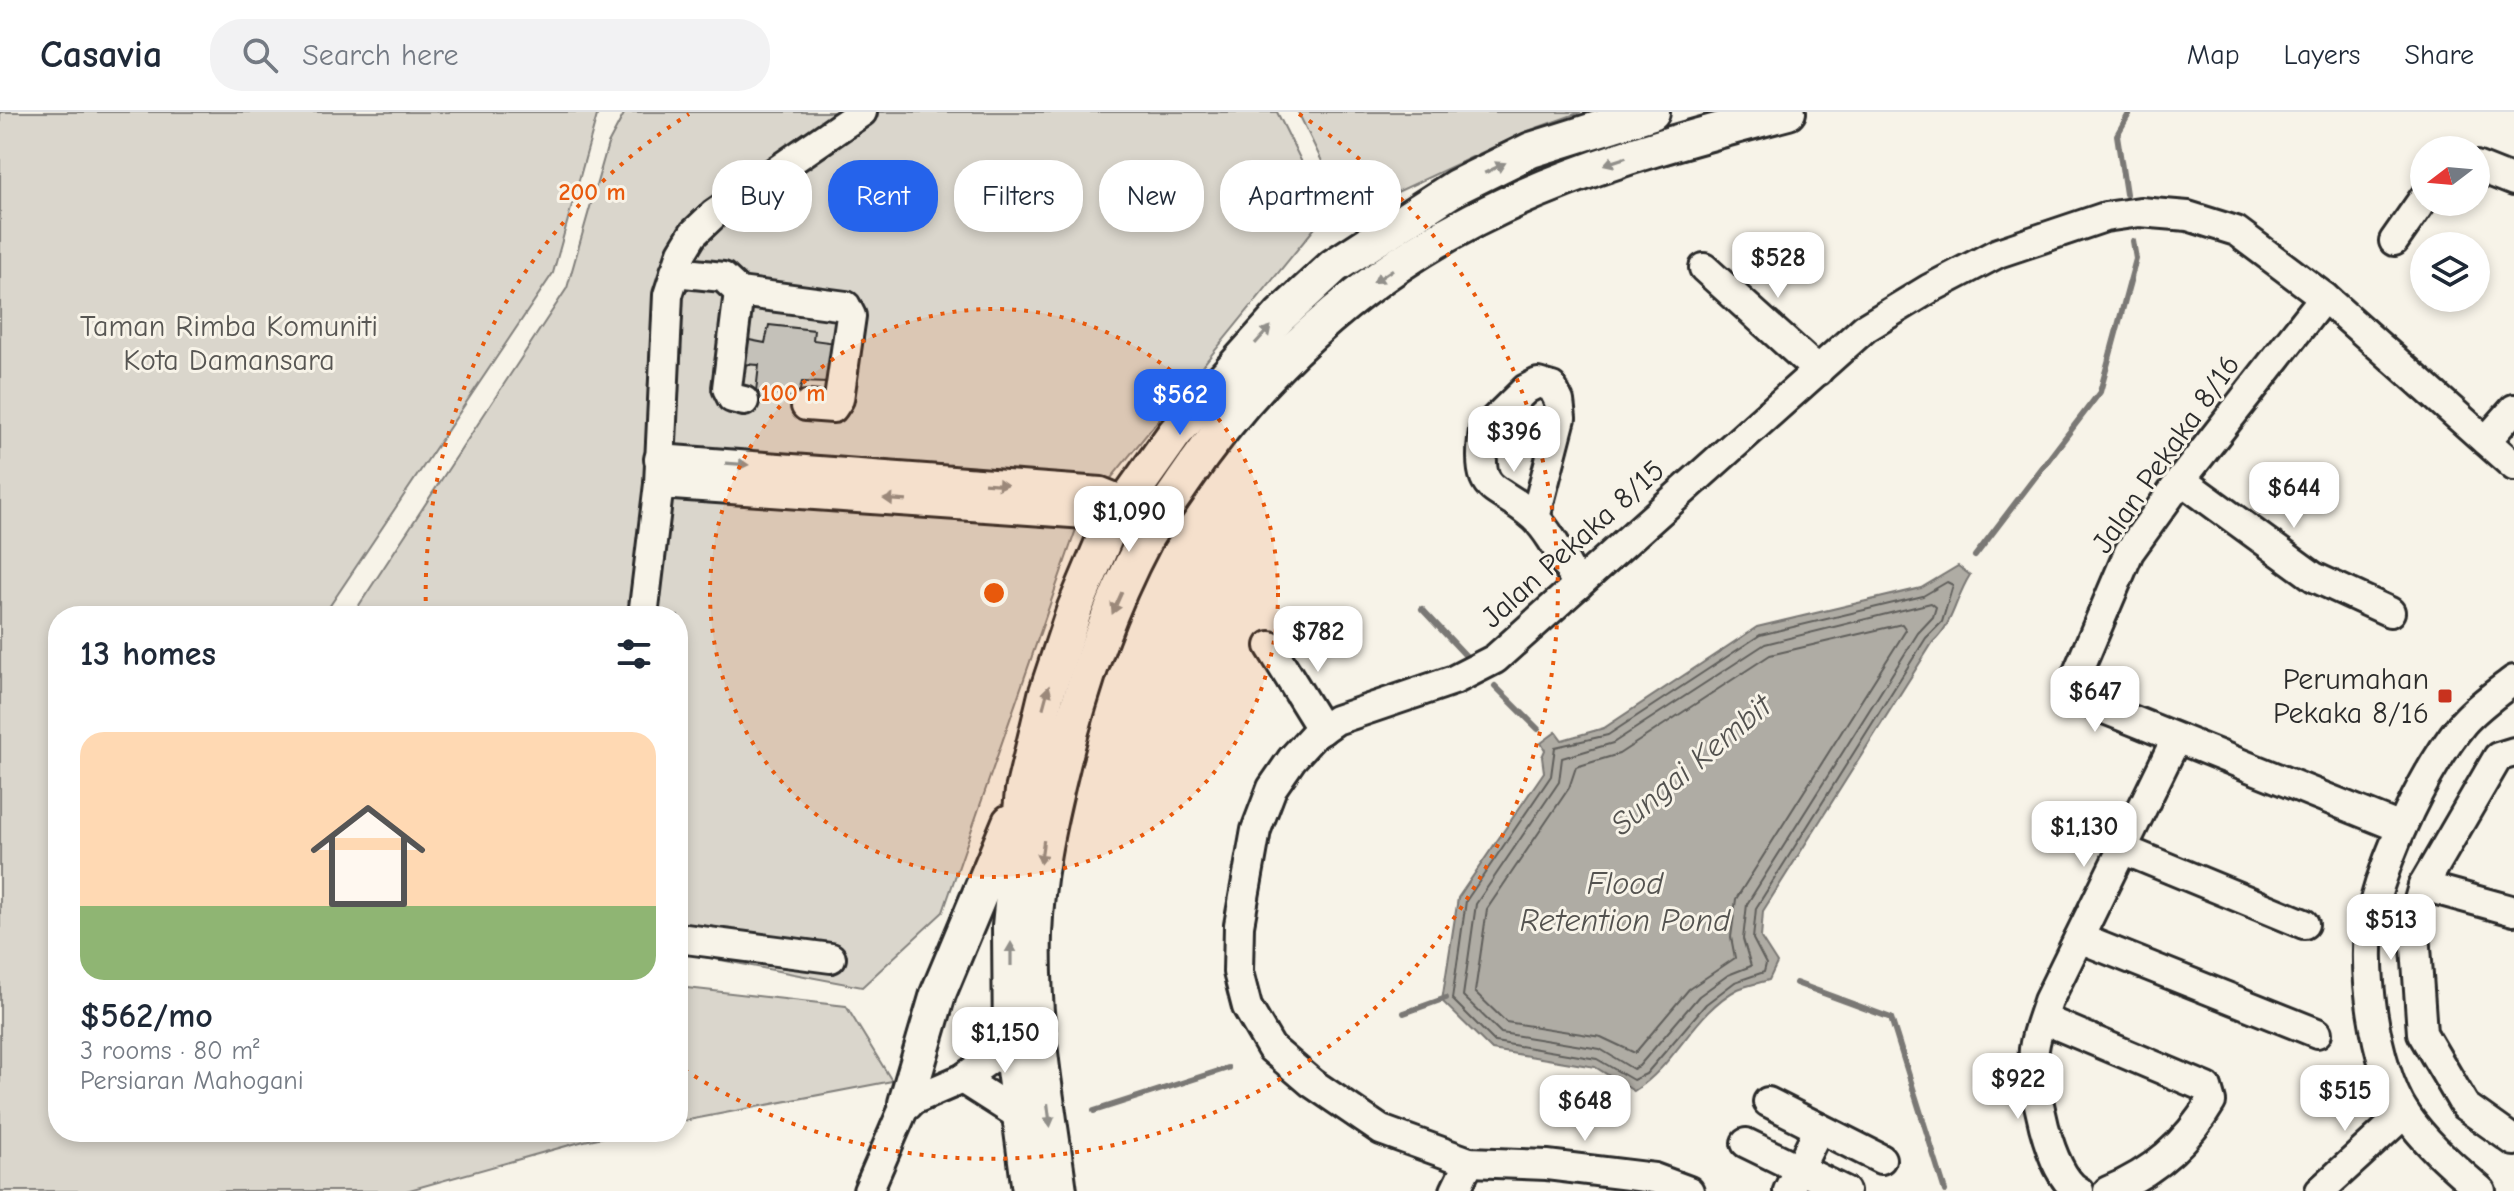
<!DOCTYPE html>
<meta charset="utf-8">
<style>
:root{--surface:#fff;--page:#f2f2f3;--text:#1f2937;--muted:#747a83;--line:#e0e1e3;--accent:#2563eb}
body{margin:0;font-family:"Comic Neue",sans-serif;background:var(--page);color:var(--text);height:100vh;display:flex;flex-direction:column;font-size:30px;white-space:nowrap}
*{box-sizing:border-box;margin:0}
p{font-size:26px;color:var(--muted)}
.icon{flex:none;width:44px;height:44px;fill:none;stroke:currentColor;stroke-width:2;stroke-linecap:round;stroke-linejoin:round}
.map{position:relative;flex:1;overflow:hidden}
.side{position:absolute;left:48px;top:494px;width:640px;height:536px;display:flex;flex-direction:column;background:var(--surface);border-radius:32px;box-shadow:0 4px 12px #0003}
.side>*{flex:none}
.top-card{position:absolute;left:712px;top:48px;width:760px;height:72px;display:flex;gap:16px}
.needle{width:52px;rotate:254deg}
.fabs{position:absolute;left:2410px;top:24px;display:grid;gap:16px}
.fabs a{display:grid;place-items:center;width:80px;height:80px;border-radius:50%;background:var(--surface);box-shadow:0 4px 12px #0003;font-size:40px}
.price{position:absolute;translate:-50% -68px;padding:0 18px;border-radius:16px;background:#fff;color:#222;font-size:26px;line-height:52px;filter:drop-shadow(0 2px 4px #0008)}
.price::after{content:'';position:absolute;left:50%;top:48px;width:24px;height:18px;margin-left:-12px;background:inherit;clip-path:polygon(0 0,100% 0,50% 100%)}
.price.active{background:var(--accent);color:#fff}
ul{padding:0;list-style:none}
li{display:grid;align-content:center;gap:16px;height:424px;padding:0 32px}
li span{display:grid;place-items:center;height:248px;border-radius:24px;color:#555}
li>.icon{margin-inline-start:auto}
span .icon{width:144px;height:144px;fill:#fffc;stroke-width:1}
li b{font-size:34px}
h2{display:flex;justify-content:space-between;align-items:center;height:96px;padding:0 32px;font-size:34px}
.tag{padding:0 28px;border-radius:32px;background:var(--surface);box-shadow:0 4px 12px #0003;font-size:28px;line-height:72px}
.tag.active{background:var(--accent);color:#fff}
header{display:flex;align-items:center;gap:48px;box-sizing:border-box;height:112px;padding:0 40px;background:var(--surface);border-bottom:2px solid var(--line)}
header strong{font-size:38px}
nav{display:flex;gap:44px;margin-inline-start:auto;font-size:28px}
.search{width:560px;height:72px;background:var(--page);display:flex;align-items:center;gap:20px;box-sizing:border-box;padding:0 28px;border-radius:32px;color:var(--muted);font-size:30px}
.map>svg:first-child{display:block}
.green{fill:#dad6cc;stroke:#82807c;stroke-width:2}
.water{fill:#afaca4;stroke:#7a7874;stroke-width:2}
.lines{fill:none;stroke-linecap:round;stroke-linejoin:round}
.shore{stroke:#605f5b;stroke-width:2}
.stream{stroke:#7a7874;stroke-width:6}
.building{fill:#c4c1b9;stroke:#2b2b2b;stroke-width:2}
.minor-casing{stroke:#2b2b2b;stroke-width:34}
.major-casing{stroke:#2b2b2b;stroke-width:40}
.minor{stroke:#f7f3e8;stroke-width:28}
.major{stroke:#f7f3e8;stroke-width:34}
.oneway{fill:#918f8a}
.ring{fill:none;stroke:#e8590c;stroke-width:4;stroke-dasharray:4 8}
.poi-dot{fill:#c8321e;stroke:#f7f3e8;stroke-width:3}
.labels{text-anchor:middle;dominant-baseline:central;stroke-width:6;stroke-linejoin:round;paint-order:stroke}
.park-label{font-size:30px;fill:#575653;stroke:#f7f3e8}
.street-label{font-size:30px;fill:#2b2b2b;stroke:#f7f3e8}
.poi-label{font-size:30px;fill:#2b2b2b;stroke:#f7f3e8;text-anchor:end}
.water-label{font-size:32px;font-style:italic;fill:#53524f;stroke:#f7f3e8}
.centre{fill:#e8590c;stroke:#f7f3e8;stroke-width:4}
.ring-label{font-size:24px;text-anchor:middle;font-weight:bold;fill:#e8590c;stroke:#f7f3e8;stroke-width:6;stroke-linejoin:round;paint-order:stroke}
</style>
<header>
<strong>Casavia</strong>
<div class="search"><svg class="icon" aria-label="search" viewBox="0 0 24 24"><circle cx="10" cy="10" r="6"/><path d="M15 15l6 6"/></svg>Search here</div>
<nav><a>Map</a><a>Layers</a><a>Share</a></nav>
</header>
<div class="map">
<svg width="2514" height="1079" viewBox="0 0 2514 1079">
<rect width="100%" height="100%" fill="#f7f3e8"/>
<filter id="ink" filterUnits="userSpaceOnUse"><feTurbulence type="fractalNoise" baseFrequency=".0125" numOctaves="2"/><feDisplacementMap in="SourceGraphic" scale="16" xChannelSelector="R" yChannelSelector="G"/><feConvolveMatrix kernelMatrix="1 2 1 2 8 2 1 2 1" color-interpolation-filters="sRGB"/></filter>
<g filter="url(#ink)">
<g class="green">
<polygon points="0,0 598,0 553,161 323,504 58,504 58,1020 628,1020 584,1029 406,1079 0,1079"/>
<polygon points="625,0 1277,0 1327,101 1081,403 943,800 862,875 678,840 678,504 352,504 567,176 608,32"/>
<polygon points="1298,0 1581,0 1528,19 1348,103"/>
<polygon points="678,875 846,894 892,969 678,1010"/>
</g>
<path class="water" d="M1958,454L1970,463C1955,486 1954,511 1933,530L1763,799L1761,826L1777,851L1769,868C1759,871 1747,873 1738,877C1694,900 1676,953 1634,979L1595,955L1492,938L1442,889L1458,786L1544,660L1542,645L1545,638L1541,631L1556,620L1562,628L1604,616L1757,515L1921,476Z"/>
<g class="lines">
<g class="shore">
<polygon points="1947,470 1953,473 1942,510 1926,526 1756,796 1753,827 1766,852 1764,860 1735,870 1706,892 1646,962 1633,968 1597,947 1495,930 1452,887 1466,789 1551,664 1555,635 1608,623 1760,523 1923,484"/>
<polygon points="1931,491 1936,495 1933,505 1918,521 1747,792 1743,827 1751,854 1728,863 1699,884 1639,954 1633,957 1600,937 1501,921 1463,884 1476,792 1559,670 1562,646 1613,631 1765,532"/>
<polygon points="1902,512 1906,518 1736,787 1731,825 1735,846 1689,877 1635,941 1601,925 1506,910 1475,880 1487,797 1569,676 1576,655 1619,642 1770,543"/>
</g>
<g class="stream">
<polyline points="2126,82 2117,23 2130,0"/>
<polyline points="1975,444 2100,280 2136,147 2133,129"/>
<polyline points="1422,497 1466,544"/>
<polyline points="1495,574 1538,617"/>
<polyline points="1796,871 1891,906 1945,1079"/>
<polyline points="1404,901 1446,886"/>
<polyline points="1094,999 1228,956"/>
</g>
</g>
<polygon class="building" points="769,213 814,218 813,228 836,231 828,271 802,270 798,286 756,280 759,253 743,252 749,228 765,231"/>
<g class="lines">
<defs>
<g id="minor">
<polyline points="2476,54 2514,69"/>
<polyline points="2394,129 2424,86"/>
<polyline points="1704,156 1818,259"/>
<polyline points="675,160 723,165 739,180 846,194 851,204 839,287 833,296 806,294"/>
<polyline points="739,180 727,276 732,286 744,289"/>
<polyline points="2324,185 2181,368 2129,440 2075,567 2077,576 2092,592 2401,716"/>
<polyline points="2486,329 2514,297"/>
<polyline points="659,347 1101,380 1126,390"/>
<polyline points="2181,368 2314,465 2390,500"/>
<polyline points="659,372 1086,402 1111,411"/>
<path d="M1535,406L1561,306L1559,289L1552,275L1538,271L1526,277L1484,318C1475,387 1494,369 1534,405C1552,422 1565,452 1578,473"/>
<polyline points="643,504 659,372 668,183 682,140 693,122 714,102 862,0"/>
<polyline points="1270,534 1322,618"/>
<polyline points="2514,640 2498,645 2423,774 2414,806 2422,921 2465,994 2514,1029"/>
<polyline points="2122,737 2304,812"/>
<polyline points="2423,774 2514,799"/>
<polyline points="678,826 831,846"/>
<polyline points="2079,826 2317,921"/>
<path d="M2043,907L2207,976L2211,990C2187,1031 2152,1061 2108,1079"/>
<polyline points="962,967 1020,1004"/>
<polyline points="1768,990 1881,1047"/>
<polyline points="1746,1031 1845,1079"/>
<polyline points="868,1079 906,991 962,967 1025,922"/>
<polyline points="1455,1079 1469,1050"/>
<polyline points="1689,1079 1654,1066 1547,1053 1469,1050 1381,1018 1312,971 1271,936 1247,895 1238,860 1239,813 1256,718 1272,676 1292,647 1313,624 1336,608 1454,568 1495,547 1865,216 1929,177 1998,141 2105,105 2140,100 2188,104 2236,119 2324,185 2514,354"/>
<polyline points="1788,1079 1819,1016"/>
<path d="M2079,1079C2049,1064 2031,970 2034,937C2036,921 2043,905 2048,889L2176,627"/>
<polyline points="2320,1079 2405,1001"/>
<path d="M2481,1079C2454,1055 2426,1032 2405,1001C2375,956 2359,848 2373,795C2389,736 2424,659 2463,611C2478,594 2497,581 2514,568"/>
</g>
<g id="major">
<polyline points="906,991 938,882 1010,710"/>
<polyline points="1030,1079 1011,935 1010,814 1023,679 1046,583 1075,496 1111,411 1175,321 1280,204 1334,154 1456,75 1531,38 1652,0"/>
<path d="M1059,1079C1048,995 1031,908 1034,822C1036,767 1047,715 1060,662C1079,582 1106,500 1145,427C1156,408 1170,390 1182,372C1257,261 1355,169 1474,108C1574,56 1681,28 1788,0"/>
</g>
</defs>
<use href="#minor" class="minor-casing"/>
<use href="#major" class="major-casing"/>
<use href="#minor" class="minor"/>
<use href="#major" class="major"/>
</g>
<defs><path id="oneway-solid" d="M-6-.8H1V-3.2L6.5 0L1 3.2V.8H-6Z" transform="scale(2)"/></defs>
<g class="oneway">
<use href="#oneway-solid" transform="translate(1615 49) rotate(162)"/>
<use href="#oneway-solid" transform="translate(1495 56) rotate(-26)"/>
<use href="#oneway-solid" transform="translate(1383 164) rotate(146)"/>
<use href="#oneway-solid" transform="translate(1263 223) rotate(-48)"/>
<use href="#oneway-solid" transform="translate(737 352) rotate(4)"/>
<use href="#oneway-solid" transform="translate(996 372) rotate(4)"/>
<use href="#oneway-solid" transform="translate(895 388) rotate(-176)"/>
<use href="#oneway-solid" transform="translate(1117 491) rotate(114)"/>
<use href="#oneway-solid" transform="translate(1046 585) rotate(-75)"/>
<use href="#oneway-solid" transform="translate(1042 740) rotate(98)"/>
<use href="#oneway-solid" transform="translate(1011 842) rotate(-90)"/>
<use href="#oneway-solid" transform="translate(1049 1003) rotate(83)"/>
</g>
</g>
<circle cx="994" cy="481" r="284" fill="#e8590c" fill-opacity=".12"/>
<g class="ring">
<circle cx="994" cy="481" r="284"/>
<path d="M426 501A568 568 0 0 1 689 2M1299 2A568 568 0 1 1 680 955"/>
</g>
<rect class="poi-dot" x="2437" y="576" width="16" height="16" rx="4"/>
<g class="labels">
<g class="park-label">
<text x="229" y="214">Taman Rimba Komuniti<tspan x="229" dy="34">Kota Damansara</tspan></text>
</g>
<g class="street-label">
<text transform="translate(2166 342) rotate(-55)">Jalan Pekaka 8/16</text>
<text transform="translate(1573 432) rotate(-42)">Jalan Pekaka 8/15</text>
</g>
<g class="poi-label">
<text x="2429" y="567">Perumahan<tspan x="2429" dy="34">Pekaka 8/16</tspan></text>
</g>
<g class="water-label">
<text transform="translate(1691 653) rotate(-40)">Sungai Kembit</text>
<text x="1625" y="771">Flood<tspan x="1625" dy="37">Retention Pond</tspan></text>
</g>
</g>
<circle cx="994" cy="481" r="12" class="centre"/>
<g class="ring-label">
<text x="592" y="88">200 m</text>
<text x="793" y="289">100 m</text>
</g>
</svg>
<div class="fabs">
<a><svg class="needle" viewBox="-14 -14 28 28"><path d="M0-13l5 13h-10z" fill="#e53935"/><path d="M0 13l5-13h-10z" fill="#747a83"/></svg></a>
<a><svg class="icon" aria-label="layers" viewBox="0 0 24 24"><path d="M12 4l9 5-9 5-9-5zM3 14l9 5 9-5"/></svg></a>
</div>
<b class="price" style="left:1778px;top:188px">$528</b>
<b class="price active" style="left:1180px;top:325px">$562</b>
<b class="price" style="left:1514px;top:362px">$396</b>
<b class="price" style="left:2294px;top:418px">$644</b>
<b class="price" style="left:1129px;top:442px">$1,090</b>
<b class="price" style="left:1318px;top:562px">$782</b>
<b class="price" style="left:2095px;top:622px">$647</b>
<b class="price" style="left:2084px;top:757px">$1,130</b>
<b class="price" style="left:2391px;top:850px">$513</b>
<b class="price" style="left:1005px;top:963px">$1,150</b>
<b class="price" style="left:2018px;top:1009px">$922</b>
<b class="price" style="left:2345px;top:1021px">$515</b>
<b class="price" style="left:1585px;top:1031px">$648</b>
<div class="top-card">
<a class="tag">Buy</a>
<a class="tag active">Rent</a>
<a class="tag">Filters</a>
<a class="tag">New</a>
<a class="tag">Apartment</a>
</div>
<section class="side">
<h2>13 homes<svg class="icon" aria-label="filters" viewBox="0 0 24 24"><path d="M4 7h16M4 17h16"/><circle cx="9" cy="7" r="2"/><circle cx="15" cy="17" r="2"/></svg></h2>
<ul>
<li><span style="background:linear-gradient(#ffd9b3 70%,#8fb573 0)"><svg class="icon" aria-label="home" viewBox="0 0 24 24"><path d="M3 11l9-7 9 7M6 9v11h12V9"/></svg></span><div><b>$562/mo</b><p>3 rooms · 80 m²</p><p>Persiaran Mahogani</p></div></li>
</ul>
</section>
</div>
